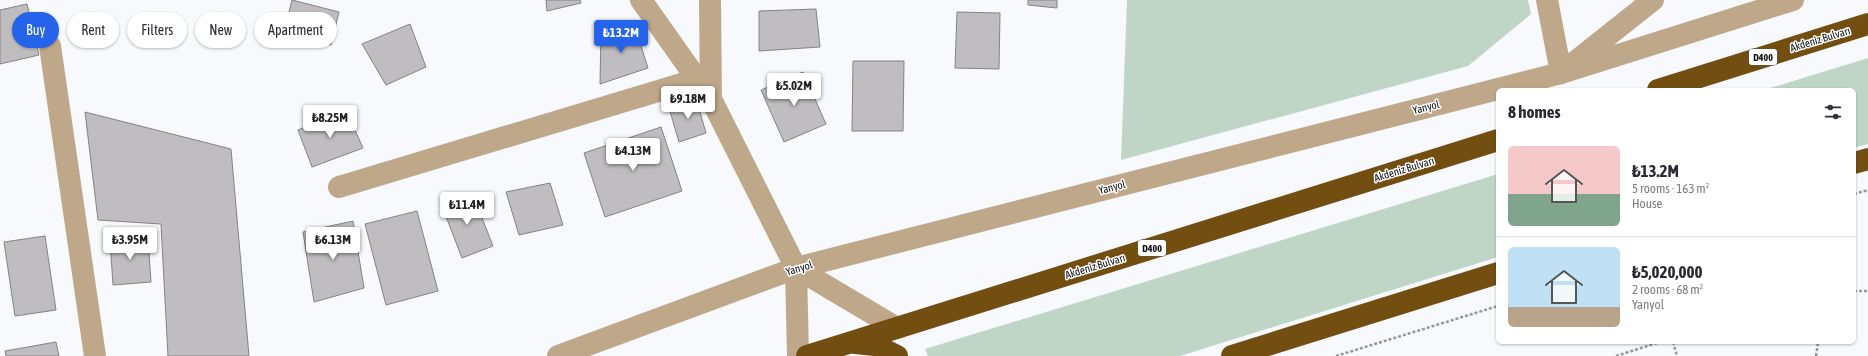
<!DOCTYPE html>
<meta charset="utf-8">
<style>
:root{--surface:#fff;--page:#f2f2f3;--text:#2b2b33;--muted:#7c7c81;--line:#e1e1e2;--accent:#2563eb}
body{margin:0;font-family:"Asap Condensed",sans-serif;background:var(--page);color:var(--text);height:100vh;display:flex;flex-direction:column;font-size:15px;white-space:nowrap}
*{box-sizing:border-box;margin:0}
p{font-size:13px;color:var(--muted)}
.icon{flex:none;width:22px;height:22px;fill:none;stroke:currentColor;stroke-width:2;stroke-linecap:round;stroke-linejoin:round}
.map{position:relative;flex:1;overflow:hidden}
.sheet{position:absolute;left:1496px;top:88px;width:360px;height:256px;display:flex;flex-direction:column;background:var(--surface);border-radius:6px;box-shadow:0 1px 3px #0004}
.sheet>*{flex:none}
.guide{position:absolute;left:12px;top:12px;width:380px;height:36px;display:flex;gap:8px}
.price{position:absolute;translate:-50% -34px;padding:0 9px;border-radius:4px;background:#fff;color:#222;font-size:13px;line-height:26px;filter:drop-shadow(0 1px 2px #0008)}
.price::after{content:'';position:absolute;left:50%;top:24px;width:12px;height:9px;margin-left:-6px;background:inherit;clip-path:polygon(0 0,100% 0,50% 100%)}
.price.selected{background:var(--accent);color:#fff}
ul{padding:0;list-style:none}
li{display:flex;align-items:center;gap:12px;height:100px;padding:0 12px}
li+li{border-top:1px solid var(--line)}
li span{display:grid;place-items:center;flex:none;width:112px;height:80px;border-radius:6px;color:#555}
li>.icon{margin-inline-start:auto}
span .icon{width:48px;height:48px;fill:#fffc;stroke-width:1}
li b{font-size:17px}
h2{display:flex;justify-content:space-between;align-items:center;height:48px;padding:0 12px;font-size:17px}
.chip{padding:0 14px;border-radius:18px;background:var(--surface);box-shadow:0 1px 3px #0004;font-size:14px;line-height:36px}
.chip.selected{background:var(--accent);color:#fff}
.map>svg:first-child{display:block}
.green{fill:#bfd6c6}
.building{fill:#c0bdc0;stroke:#848284}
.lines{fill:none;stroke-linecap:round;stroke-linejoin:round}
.path{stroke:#969799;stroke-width:2.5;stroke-dasharray:3 2;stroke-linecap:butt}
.minor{stroke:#bfa88a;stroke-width:22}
.highway{stroke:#734e11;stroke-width:22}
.labels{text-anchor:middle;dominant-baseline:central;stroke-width:3;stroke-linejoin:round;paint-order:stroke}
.shield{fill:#fff;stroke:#575758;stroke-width:1}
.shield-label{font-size:10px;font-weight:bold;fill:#0f0f10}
.street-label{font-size:11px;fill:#0f0f10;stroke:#fff}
</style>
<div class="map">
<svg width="1868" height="356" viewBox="0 0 1868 356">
<rect width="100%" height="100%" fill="#f7f9fc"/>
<g class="green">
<polygon points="1127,0 1528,0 1531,14 1468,66 1121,160"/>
<polygon points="1868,58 1868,144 1854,148 1854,90 1764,90"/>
<polygon points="1498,174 1498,257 1180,356 928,356 925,349"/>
</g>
<g class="building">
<polygon points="292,0 339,12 331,45 284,32"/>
<polygon points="546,0 580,0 581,3 547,11"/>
<polygon points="1028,0 1057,0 1057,8 1028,5"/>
<polygon points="27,4 39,55 0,64 0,10"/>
<polygon points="816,9 820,47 759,51 759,11"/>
<polygon points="957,12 1000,13 999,69 955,68"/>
<polygon points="410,24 426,67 386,85 362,44"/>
<polygon points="635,27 648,68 600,84 601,32"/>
<polygon points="853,61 904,61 903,131 852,131"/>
<polygon points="803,72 826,124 784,142 761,90"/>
<polygon points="696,98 706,133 679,142 669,108"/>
<polygon points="346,110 363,148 312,167 298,130"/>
<polygon points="85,112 231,149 249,356 168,356 161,224 98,220"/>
<polygon points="661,127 682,191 605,217 584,153"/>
<polygon points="550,183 563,225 519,235 506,192"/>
<polygon points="473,195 493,246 462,258 442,206"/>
<polygon points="417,211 438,291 386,305 365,224"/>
<polygon points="353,221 364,288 314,302 303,232"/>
<polygon points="45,236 56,310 15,316 4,242"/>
<polygon points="148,238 151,282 113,285 110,240"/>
<polygon points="56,342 59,356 6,356 5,351"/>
</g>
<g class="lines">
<g class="path">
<polyline points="1854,194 1868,190"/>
<polyline points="1854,291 1868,291"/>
<polyline points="1673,342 1677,356"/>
<polyline points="1336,356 1498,306"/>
<polyline points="1616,356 1660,342"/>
<polyline points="1816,356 1818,342"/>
</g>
<g class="minor">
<polyline points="641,0 711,99 796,268 798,356"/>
<polyline points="710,0 711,99"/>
<polyline points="1547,0 1561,73"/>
<polyline points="50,46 95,356"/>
<polyline points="1571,65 1653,0"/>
<polyline points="339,187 698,79"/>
<polyline points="796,268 897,328"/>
<polyline points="558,356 796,268 1561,73 1793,0"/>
</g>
<g class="highway">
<polyline points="1658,90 1868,24"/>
<polyline points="1854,163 1868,159"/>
<polyline points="855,343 875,345 897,356"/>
<polyline points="807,356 1498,140"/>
<polyline points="1232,356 1498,273"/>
</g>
</g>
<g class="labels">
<g class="shield">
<rect x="1749" y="49" width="28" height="16" rx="3"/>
<rect x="1138" y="240" width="28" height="16" rx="3"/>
</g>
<g class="shield-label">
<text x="1763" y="57">D400</text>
<text x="1152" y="248">D400</text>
</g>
<g class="street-label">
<text transform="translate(1820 39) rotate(-17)">Akdeniz Bulvarı</text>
<text transform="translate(1426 107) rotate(-14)">Yanyol</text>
<text transform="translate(1404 169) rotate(-17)">Akdeniz Bulvarı</text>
<text transform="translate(1112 187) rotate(-14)">Yanyol</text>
<text transform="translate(1095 266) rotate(-17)">Akdeniz Bulvarı</text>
<text transform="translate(799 268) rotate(-17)">Yanyol</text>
</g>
</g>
</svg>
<b class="price selected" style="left:621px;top:54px">₺13.2M</b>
<b class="price" style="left:794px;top:107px">₺5.02M</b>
<b class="price" style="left:688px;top:120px">₺9.18M</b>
<b class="price" style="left:330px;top:139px">₺8.25M</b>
<b class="price" style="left:633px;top:172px">₺4.13M</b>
<b class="price" style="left:467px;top:226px">₺11.4M</b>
<b class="price" style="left:130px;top:261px">₺3.95M</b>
<b class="price" style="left:333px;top:261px">₺6.13M</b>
<div class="guide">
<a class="chip selected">Buy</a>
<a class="chip">Rent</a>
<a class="chip">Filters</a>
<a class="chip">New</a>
<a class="chip">Apartment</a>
</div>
<section class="sheet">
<h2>8 homes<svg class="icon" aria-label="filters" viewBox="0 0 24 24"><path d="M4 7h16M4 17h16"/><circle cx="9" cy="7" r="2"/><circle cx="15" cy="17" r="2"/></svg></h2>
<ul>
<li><span style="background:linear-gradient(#f6c9c9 60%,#7fa58c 0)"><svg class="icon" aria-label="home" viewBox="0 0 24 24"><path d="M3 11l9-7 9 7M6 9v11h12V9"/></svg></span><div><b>₺13.2M</b><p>5 rooms · 163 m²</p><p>House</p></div></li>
<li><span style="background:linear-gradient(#bfe0f5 75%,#b9a48a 0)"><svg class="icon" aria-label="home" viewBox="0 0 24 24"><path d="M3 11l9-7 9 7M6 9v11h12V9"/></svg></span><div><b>₺5,020,000</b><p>2 rooms · 68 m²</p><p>Yanyol</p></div></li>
</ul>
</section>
</div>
